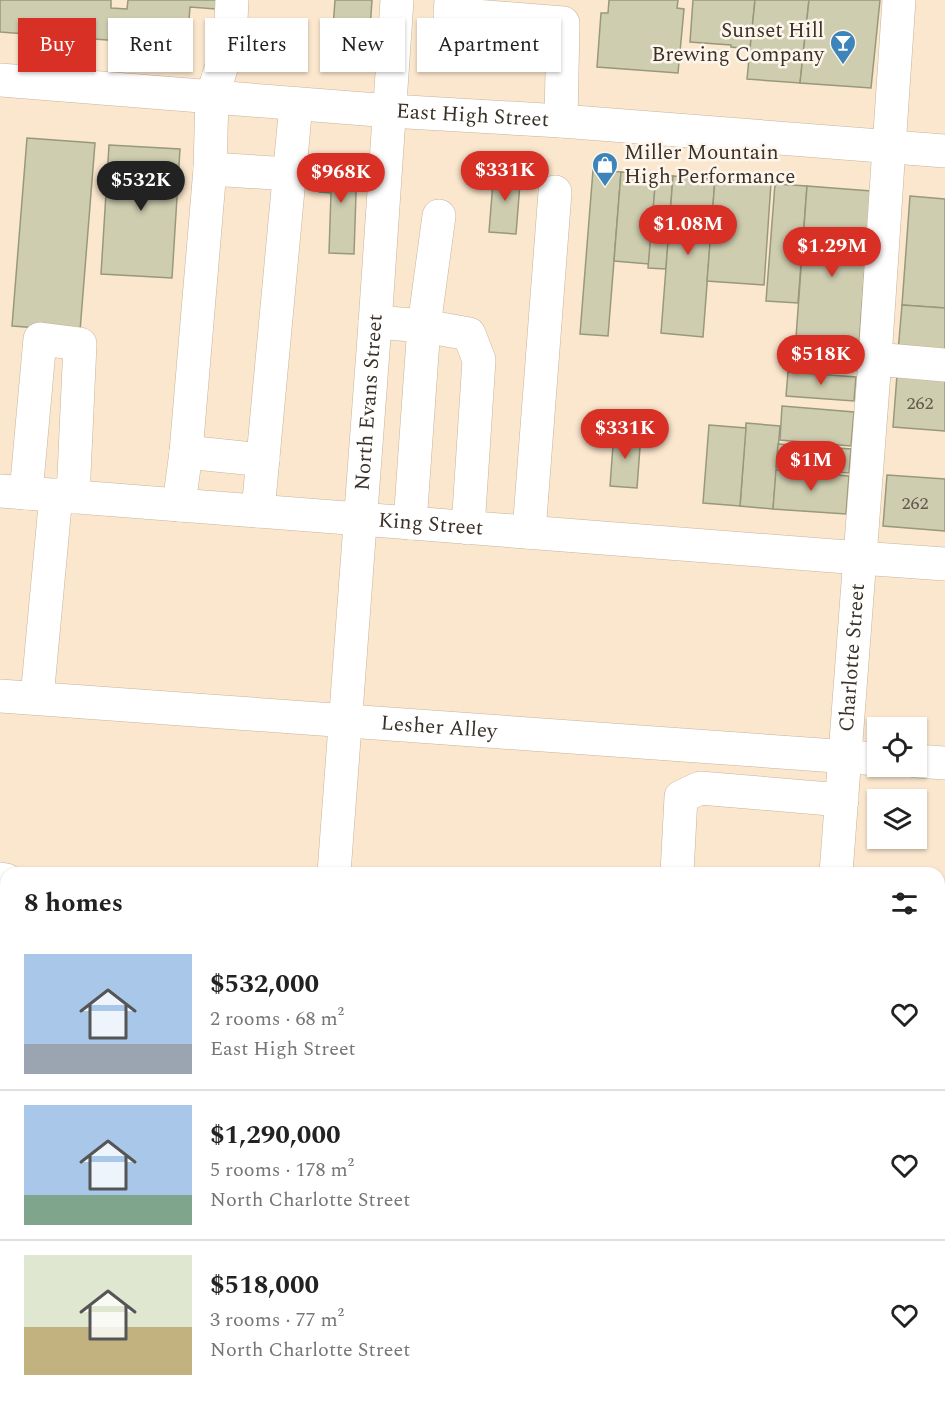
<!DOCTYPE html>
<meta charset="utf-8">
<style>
:root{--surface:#fff;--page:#f6f6f6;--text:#222;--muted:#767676;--line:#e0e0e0;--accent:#d93025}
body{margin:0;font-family:Spectral,serif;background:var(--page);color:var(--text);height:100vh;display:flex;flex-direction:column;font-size:22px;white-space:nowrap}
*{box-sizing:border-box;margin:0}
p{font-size:20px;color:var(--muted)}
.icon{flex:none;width:33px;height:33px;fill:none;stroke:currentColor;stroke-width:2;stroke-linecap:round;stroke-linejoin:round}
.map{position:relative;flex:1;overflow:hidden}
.side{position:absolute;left:0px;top:867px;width:945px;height:534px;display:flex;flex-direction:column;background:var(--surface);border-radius:18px 18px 0 0;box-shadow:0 2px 4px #0004}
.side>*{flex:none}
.guide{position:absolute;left:18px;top:18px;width:600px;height:54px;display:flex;gap:12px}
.tools{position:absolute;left:867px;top:717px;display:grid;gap:12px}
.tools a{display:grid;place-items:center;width:60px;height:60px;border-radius:0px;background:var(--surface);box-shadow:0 2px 4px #0004;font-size:30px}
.price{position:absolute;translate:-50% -51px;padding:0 14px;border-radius:21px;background:var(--accent);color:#fff;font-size:20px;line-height:39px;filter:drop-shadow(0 2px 3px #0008)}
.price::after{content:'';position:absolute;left:50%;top:36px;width:18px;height:14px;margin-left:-9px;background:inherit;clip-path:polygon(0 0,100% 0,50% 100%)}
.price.on{background:#222;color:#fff}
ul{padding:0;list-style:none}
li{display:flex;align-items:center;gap:18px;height:150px;padding:0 24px}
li+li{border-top:2px solid var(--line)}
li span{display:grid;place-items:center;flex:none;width:168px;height:120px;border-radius:0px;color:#555}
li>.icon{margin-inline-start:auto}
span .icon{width:72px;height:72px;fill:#fffc;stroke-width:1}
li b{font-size:26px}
h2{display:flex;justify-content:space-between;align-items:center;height:72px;padding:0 24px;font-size:26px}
.chip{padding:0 21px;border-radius:0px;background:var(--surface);box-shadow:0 2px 4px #0004;font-size:21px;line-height:54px}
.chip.on{background:var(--accent);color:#fff}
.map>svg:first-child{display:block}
.building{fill:#cecdb0;stroke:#98987c;stroke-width:1.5}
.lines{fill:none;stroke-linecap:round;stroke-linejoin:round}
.minor-casing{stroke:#c7b39c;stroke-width:34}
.major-casing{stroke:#c7b39c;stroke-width:34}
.minor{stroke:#fff;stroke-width:33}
.major{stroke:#fff;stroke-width:33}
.labels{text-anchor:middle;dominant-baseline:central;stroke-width:5;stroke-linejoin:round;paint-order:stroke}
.number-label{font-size:18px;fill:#5f594b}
.poi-label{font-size:21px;fill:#3a3229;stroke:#fef6ec;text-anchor:end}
.street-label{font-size:21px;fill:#3a3229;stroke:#fef6ec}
</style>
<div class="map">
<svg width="945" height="1401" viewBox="0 0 945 1401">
<rect width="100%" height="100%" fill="#fbe7ce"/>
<g class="building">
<polygon points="0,0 111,0 111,8 127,9 128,0 230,0 229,10 190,7 187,46 0,32"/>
<polygon points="335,0 372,0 368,58 331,56"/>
<polygon points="609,0 678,0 677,8 684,9 678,73 597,67 601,13 608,13"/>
<polygon points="693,0 755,0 750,49 731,47 731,45 690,42"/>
<polygon points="755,0 809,0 800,83 747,79"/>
<polygon points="809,0 880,0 871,88 800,83"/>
<polygon points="27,138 95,143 80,331 12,326"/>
<polygon points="109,145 180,149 172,278 101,274"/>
<polygon points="321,158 328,163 357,164 354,254 329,253 331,193 319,192"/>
<polygon points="494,169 521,171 516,234 489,232"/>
<polygon points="593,170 621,172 608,336 580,334"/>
<polygon points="621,172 656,175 649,264 614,261"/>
<polygon points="656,175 673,176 666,269 648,268"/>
<polygon points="673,176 715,179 703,337 661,333"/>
<polygon points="715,179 771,183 764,285 707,281"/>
<polygon points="775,184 807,186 798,303 766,301"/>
<polygon points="807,186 871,191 857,370 794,365"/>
<polygon points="910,196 945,199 945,308 902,305"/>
<polygon points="902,305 945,308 945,349 898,352"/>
<polygon points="788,372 856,377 854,401 786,396"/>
<polygon points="897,375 945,379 945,431 893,427"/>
<polygon points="782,406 854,412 851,446 780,440"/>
<polygon points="746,423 780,426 773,509 740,506"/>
<polygon points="709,425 746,428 740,506 703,503"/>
<polygon points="614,432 641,434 637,488 610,486"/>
<polygon points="778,444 851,449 849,473 776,467"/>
<polygon points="776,470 849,476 846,514 773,509"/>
<polygon points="887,475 945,479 945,531 883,526"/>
</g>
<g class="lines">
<defs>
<g id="minor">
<polyline points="451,0 450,14 563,23 561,121"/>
<polyline points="889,147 899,0"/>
<polyline points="210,169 290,174"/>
<polyline points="375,322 424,326 469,334 479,360 468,528"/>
<polyline points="875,359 945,365"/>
<polyline points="186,452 263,460"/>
<path id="s1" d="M0,491L860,558"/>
<polyline points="26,493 40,339 80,344 73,497"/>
<polyline points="179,505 186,452 210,169 212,97 230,40 232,0"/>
<polyline points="258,511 296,104"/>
<polyline points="410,523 424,326 439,216"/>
<polyline points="529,532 555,192"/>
<path id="s2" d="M0,696L878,759"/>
<polyline points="37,698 56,495"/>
<polyline points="916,761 945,763"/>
<path id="s3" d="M334,873L375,324L397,0"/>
<polyline points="677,873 681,797 700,788 842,800"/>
<polyline points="0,879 6,880"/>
<polyline points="939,951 945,952"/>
<polyline points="0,1073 6,1073"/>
<polyline points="939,1140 945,1141"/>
<polyline points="0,1264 6,1264"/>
<polyline points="939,1337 945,1338"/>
<polyline points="293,1401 294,1395"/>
</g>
<g id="major">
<path id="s4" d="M0,80L390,111L561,121L945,151"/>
<polyline points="860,558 945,564"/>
<path id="s5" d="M836,873L875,359L889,147"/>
<polyline points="796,1401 797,1395"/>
</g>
</defs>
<use href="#minor" class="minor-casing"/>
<use href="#major" class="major-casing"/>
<use href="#minor" class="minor"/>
<use href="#major" class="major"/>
</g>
<defs>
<symbol id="bar-pin" viewBox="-11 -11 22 30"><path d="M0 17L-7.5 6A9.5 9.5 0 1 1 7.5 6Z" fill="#3c84b9" stroke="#fef6ec"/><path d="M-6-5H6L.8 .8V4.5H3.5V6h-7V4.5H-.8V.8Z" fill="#fff"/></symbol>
<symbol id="shop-pin" viewBox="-11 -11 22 30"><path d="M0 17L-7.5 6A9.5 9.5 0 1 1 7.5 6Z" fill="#3c84b9" stroke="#fef6ec"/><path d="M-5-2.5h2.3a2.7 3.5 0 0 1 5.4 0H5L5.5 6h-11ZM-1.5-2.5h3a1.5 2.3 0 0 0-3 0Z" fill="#fff"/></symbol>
</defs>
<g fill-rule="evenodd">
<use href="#bar-pin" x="828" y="28" width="30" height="40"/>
<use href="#shop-pin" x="590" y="150" width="30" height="40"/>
</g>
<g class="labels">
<g class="number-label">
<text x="920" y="403">262</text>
<text x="915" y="503">262</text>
</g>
<g class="poi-label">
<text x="824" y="31">Sunset Hill<tspan x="824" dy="24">Brewing Company</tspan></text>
<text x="624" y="153" text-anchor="start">Miller Mountain<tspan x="624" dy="24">High Performance</tspan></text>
</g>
<g class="street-label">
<text stroke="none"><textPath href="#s4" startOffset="474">East High Street</textPath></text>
<text stroke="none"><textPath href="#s3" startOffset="472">North Evans Street</textPath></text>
<text stroke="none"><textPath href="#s1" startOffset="432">King Street</textPath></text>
<text stroke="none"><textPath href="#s5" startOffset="216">Charlotte Street</textPath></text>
<text stroke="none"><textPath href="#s2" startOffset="440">Lesher Alley</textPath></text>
</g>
</g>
</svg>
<div class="tools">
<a><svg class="icon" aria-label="locate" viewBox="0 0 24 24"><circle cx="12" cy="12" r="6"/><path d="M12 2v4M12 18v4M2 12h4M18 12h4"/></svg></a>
<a><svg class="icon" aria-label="layers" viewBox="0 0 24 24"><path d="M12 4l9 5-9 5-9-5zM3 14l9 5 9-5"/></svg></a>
</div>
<b class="price" style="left:505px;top:202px">$331K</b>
<b class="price" style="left:341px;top:204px">$968K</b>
<b class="price on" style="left:141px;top:212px">$532K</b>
<b class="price" style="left:688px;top:256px">$1.08M</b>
<b class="price" style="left:832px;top:278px">$1.29M</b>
<b class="price" style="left:821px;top:386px">$518K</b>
<b class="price" style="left:625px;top:460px">$331K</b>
<b class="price" style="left:811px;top:492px">$1M</b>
<div class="guide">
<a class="chip on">Buy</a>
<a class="chip">Rent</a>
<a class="chip">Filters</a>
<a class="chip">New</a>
<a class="chip">Apartment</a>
</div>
<section class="side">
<h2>8 homes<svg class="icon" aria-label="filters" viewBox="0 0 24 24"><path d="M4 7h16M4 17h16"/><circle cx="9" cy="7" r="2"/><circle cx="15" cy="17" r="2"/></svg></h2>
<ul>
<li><span style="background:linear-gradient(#a9c7e8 75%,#9aa5b1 0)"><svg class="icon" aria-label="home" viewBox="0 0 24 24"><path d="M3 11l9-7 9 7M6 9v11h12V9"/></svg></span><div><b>$532,000</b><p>2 rooms · 68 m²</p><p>East High Street</p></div><svg class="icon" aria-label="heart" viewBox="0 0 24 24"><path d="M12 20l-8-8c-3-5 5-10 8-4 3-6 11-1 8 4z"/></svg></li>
<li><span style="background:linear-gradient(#a9c7e8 75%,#7fa58c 0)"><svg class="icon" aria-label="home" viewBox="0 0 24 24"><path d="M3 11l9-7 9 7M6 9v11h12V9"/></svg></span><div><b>$1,290,000</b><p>5 rooms · 178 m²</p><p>North Charlotte Street</p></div><svg class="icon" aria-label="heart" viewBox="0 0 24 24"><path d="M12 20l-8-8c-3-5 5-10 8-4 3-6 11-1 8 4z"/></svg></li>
<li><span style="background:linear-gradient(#dfe7d0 60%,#c2b280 0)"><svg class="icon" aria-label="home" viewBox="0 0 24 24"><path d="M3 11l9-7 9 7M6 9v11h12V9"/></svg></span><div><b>$518,000</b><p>3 rooms · 77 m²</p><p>North Charlotte Street</p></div><svg class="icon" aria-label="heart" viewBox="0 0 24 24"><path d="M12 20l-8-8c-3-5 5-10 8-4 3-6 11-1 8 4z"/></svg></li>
</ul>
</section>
</div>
